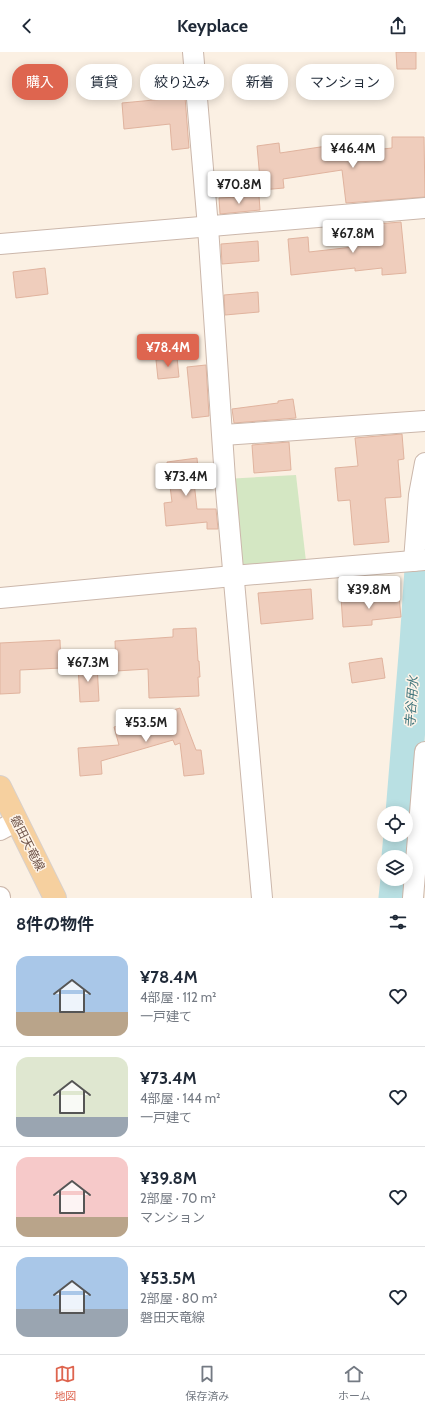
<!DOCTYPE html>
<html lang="ja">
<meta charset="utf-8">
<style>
:root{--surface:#fff;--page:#f2f2f3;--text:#1f2937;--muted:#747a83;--line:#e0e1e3;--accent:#de654f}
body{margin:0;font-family:Cabin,"Noto Sans JP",sans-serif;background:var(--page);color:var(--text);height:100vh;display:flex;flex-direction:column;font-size:15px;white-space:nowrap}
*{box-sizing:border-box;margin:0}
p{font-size:13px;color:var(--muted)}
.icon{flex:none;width:22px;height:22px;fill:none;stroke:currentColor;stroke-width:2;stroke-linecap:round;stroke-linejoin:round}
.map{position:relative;height:846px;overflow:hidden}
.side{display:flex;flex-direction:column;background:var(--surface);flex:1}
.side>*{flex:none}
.banner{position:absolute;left:12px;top:12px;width:401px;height:36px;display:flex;gap:8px}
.fabs{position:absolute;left:377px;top:754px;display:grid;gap:8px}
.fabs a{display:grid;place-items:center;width:36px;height:36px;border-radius:50%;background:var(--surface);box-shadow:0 2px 10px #0003;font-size:20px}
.price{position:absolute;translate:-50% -34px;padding:0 9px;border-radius:4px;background:#fff;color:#222;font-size:13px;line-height:26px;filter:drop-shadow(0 1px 2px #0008)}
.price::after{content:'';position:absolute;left:50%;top:24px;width:12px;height:9px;margin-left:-6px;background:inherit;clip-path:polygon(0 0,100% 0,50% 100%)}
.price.active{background:var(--accent);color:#fff}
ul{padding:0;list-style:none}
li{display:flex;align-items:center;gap:12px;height:100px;padding:0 16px}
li+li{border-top:1px solid var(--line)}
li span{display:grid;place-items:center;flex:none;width:112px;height:80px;border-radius:12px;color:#555}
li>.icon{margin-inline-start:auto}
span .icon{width:48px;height:48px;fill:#fffc;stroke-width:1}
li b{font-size:17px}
h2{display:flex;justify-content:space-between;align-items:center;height:48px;padding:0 16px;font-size:17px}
.tag{padding:0 14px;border-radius:16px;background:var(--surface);box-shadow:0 2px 10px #0003;font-size:14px;line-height:36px}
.tag.active{background:var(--accent);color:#fff}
header{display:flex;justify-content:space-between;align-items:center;height:52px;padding:0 16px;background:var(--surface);font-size:18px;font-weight:700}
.tab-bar{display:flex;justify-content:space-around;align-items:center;height:56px;border-top:1px solid var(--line);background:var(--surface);font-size:11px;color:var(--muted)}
.tab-bar a{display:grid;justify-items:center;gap:2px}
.tab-bar .active{color:var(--accent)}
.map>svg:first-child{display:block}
.green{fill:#d4e7c3}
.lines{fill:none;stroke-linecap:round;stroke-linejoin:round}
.river{stroke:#b9e0e3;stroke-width:33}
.building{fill:#efcdbc;stroke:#e0b39e}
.minor-casing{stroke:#cbb7ab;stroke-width:22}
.major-casing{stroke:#d7d0cd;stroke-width:24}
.minor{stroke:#fff;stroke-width:20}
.major{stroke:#f6d09f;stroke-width:22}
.labels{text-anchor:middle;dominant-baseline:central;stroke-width:3;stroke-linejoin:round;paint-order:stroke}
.street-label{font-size:12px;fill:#71564b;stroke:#fef4e9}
.water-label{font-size:13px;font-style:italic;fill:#43777d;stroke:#fef4e9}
</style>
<header><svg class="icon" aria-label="back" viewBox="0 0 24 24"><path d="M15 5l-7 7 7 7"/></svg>Keyplace<svg class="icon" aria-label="share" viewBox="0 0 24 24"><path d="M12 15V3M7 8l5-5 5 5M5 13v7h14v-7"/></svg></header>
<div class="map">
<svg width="425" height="846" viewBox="0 0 425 846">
<rect width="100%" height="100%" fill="#fbf0e3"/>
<polygon class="green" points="296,423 307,518 233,524 225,427"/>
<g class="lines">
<g class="river">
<polyline points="402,761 416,591 424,473"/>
<polyline points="398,805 400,783"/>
<polyline points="395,846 397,827"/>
</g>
</g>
<g class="building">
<polygon points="396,0 416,0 416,17 397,17"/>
<polygon points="185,45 189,96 172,98 170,72 124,77 122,51"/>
<polygon points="392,85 424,85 425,145 346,151 342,118 283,127 284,136 261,138 257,94 279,91 280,101 327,94 328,103 392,96"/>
<polygon points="259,144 260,158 220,162 219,146"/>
<polygon points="401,170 406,221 382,223 382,216 355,219 355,216 291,223 288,187 308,185 309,200 353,195 353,192 379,189 377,172"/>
<polygon points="258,189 259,209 222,212 221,192"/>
<polygon points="45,216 48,242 16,246 13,220"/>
<polygon points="258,240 259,260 225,263 224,243"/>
<polygon points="177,305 179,325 158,327 156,308"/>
<polygon points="206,313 209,364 192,366 187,315"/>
<polygon points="293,347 296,366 234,371 232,357 278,351 278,349"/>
<polygon points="402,382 404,407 398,408 401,445 385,446 389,490 354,493 350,448 338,449 335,416 358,414 355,386"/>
<polygon points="289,390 291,418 254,421 252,393"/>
<polygon points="197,406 199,429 194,430 197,457 216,457 218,477 207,477 207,470 166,474 164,451 172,450 167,410"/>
<polygon points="311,537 313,567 261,572 258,541"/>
<polygon points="370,544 371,546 399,544 401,565 372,568 372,573 343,575 341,545"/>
<polygon points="196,576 198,609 199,609 200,625 198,625 199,644 149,646 148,617 116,619 115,589 173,585 173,577"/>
<polygon points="60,588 61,616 20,618 20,641 0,642 0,591"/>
<polygon points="382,606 385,626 352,631 349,611"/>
<polygon points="97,612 99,649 80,650 78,613"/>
<polygon points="180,656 196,698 201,698 204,722 184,724 180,691 175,693 173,688 101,709 102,722 80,724 78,696 119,693 114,675"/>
</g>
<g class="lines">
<defs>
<g id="minor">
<polyline points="193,0 208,175 225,427 262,846"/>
<polyline points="0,192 425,156"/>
<polyline points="223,383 425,369"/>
<polyline points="414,509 419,443 425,411"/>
<polyline points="0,546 233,524 425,508"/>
<polyline points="0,778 17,769"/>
<polyline points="0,845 0,846"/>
<polyline points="413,846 425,700"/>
</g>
<polyline id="major" points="0,735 55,846"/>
</defs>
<use href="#minor" class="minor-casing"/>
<use href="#major" class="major-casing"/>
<use href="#minor" class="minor"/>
<use href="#major" class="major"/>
</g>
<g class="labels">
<g class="street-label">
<text transform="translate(28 791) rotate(63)">磐田天竜線</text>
</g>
<g class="water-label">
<text transform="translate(411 650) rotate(-86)">寺谷用水</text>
</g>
</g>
</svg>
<div class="fabs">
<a><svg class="icon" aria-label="locate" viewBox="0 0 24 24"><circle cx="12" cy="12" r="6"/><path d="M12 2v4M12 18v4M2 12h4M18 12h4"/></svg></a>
<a><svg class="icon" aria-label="layers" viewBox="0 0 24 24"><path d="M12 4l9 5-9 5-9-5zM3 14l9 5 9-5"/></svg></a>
</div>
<b class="price" style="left:353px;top:117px">¥46.4M</b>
<b class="price" style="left:239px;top:153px">¥70.8M</b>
<b class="price" style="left:353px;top:202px">¥67.8M</b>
<b class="price active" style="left:168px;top:316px">¥78.4M</b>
<b class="price" style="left:186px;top:445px">¥73.4M</b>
<b class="price" style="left:369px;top:558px">¥39.8M</b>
<b class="price" style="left:88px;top:631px">¥67.3M</b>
<b class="price" style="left:146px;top:691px">¥53.5M</b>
<div class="banner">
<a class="tag active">購入</a>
<a class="tag">賃貸</a>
<a class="tag">絞り込み</a>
<a class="tag">新着</a>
<a class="tag">マンション</a>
</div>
</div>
<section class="side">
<h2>8件の物件<svg class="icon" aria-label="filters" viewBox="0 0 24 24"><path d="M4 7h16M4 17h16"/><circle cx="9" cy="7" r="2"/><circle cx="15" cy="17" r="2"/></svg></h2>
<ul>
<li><span style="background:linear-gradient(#a9c7e8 70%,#b9a48a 0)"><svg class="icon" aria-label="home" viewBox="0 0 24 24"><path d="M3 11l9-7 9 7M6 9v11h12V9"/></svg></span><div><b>¥78.4M</b><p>4部屋 · 112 m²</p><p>一戸建て</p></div><svg class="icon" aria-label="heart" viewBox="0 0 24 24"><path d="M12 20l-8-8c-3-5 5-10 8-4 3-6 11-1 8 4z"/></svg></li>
<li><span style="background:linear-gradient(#dfe7d0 75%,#9aa5b1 0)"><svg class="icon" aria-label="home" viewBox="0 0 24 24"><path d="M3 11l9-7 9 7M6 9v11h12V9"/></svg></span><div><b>¥73.4M</b><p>4部屋 · 144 m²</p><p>一戸建て</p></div><svg class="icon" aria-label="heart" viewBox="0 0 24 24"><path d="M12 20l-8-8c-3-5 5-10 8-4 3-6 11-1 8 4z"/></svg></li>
<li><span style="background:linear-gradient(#f6c9c9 75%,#b9a48a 0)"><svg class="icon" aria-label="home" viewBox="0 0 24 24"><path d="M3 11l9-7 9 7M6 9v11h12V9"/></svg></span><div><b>¥39.8M</b><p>2部屋 · 70 m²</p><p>マンション</p></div><svg class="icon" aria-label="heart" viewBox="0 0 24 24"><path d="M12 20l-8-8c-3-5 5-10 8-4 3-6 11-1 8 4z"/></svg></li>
<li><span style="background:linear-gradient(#a9c7e8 65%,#9aa5b1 0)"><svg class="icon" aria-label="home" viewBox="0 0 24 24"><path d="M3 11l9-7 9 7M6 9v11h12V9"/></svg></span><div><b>¥53.5M</b><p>2部屋 · 80 m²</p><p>磐田天竜線</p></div><svg class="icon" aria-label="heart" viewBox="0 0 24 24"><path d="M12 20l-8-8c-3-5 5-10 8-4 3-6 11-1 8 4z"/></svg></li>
</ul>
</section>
<nav class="tab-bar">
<a class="active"><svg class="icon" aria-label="map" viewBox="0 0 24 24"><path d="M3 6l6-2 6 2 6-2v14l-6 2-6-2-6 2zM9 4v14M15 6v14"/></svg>地図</a>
<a><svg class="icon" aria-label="saved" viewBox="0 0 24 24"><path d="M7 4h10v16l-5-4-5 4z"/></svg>保存済み</a>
<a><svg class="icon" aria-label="home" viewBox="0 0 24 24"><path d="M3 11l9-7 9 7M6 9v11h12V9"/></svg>ホーム</a>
</nav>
